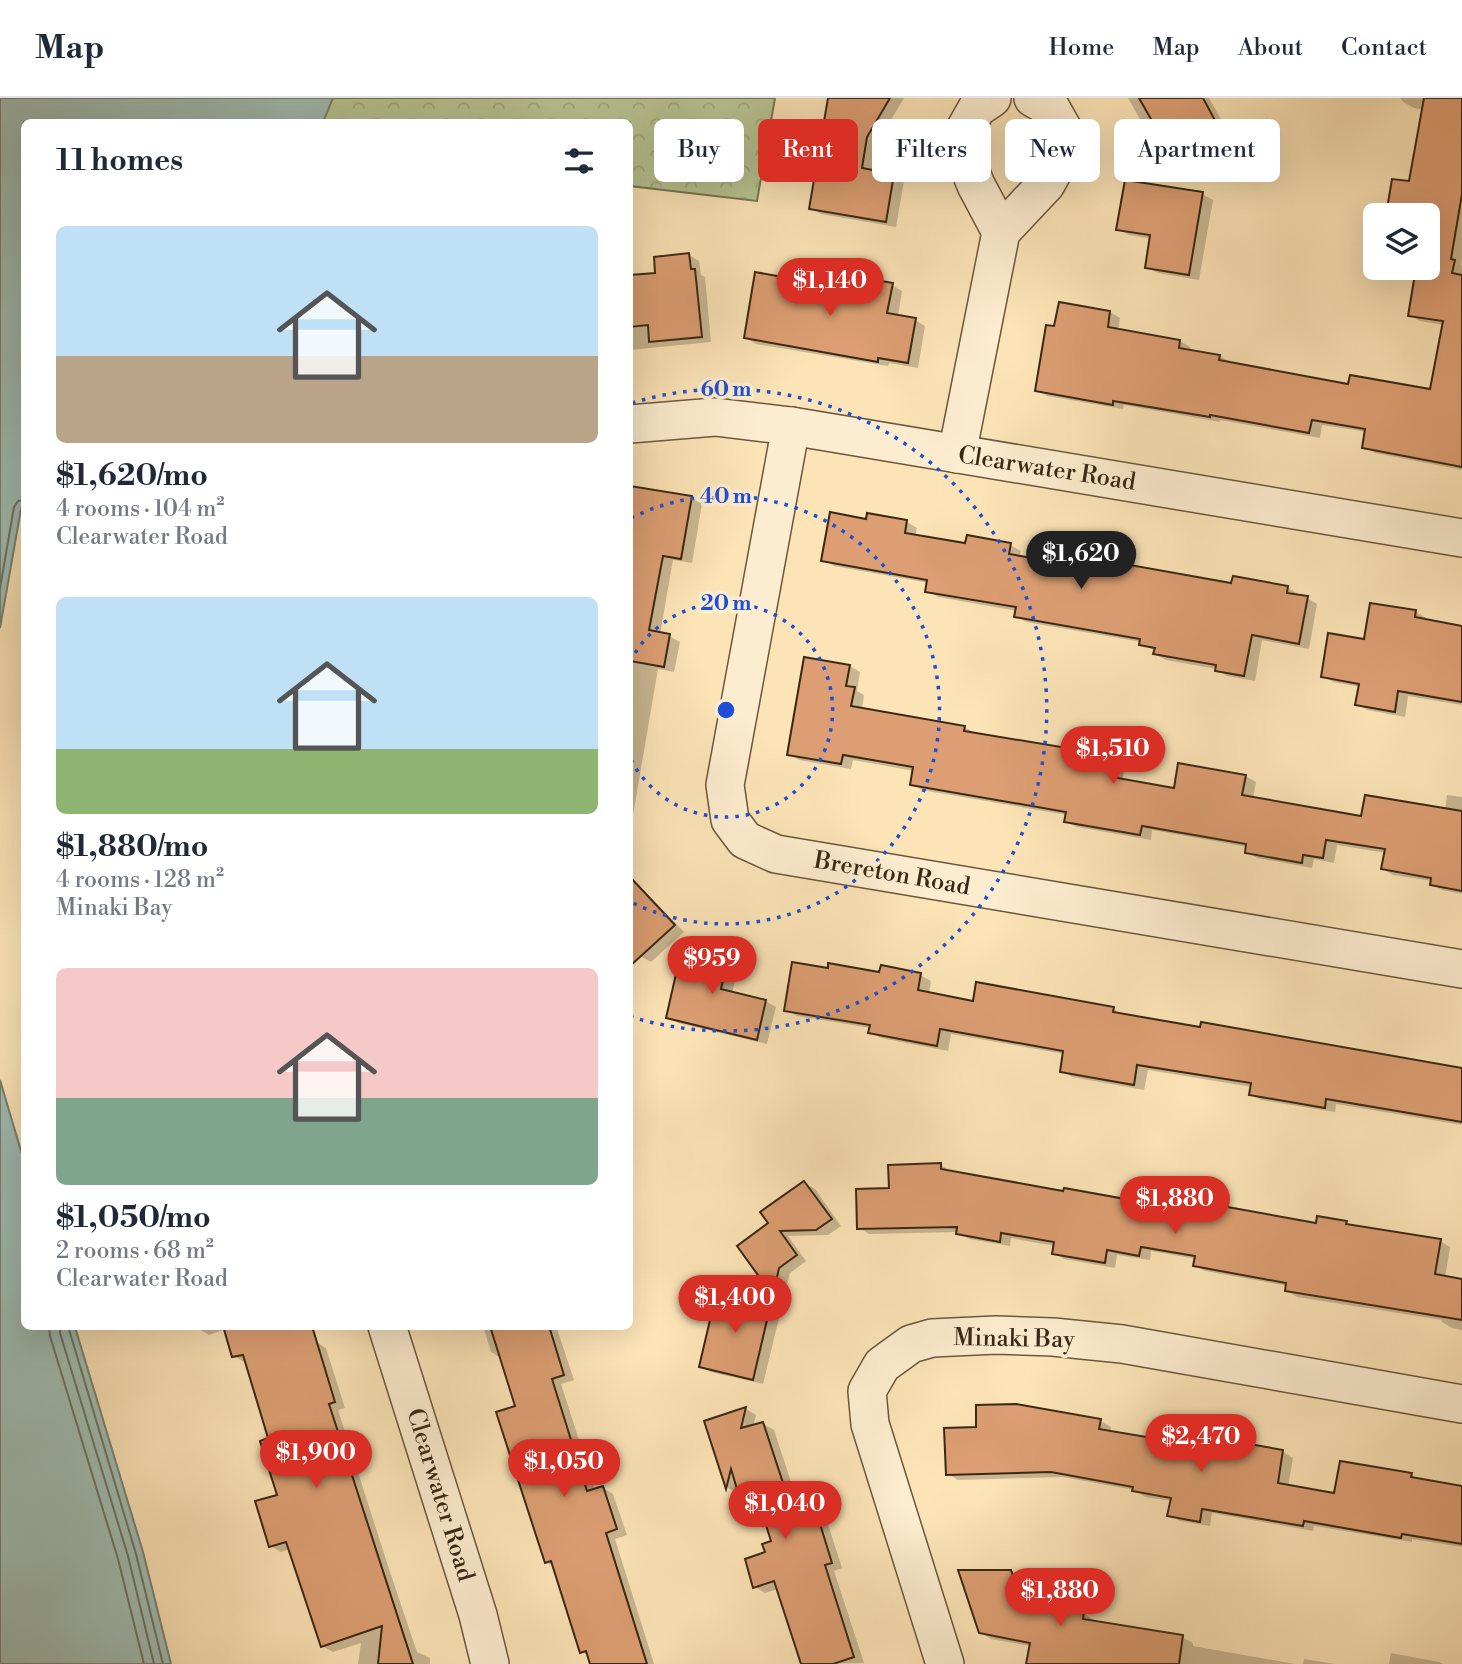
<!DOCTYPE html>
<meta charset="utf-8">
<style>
:root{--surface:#fff;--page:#f6f6f7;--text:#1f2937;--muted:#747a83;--line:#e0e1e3;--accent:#d93025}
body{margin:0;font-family:"Libre Bodoni",serif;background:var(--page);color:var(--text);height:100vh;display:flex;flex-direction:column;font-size:26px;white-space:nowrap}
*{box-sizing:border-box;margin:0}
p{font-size:23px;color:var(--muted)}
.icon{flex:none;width:38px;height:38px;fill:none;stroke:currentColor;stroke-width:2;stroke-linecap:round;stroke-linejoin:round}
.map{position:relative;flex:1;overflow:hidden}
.drawer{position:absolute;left:21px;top:21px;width:612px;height:1211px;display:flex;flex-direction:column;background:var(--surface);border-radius:10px;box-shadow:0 7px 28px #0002}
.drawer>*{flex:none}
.guide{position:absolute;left:654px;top:21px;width:665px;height:63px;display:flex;gap:14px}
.buttons{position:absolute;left:1363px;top:105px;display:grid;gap:14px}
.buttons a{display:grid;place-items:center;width:77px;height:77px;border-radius:10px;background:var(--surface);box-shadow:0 7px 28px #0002;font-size:35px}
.price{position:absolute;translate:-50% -60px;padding:0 16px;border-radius:24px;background:var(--accent);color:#fff;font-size:23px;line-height:46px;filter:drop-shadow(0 2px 4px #0008)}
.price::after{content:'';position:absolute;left:50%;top:42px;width:21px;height:16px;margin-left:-10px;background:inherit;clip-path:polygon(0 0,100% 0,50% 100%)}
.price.active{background:#222;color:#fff}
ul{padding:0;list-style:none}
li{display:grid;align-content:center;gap:14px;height:371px;padding:0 35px}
li span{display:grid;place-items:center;height:217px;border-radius:10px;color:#555}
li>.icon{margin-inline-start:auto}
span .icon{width:126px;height:126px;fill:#fffc;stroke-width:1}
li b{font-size:30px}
h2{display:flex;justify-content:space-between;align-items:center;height:84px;padding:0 35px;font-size:30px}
.pill{padding:0 24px;border-radius:10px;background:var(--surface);box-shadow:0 7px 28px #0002;font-size:24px;line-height:63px}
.pill.active{background:var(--accent);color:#fff}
header{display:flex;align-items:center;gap:42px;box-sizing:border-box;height:98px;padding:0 35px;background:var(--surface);border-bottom:2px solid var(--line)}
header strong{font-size:33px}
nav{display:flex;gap:38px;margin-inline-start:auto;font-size:24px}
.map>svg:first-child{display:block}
.park{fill:url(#park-crowns);stroke:#797654;stroke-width:2}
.water{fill:#a0beb5;stroke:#778275;stroke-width:2}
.shadow{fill:#0003}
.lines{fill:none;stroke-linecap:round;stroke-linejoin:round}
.shore{stroke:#6c7364;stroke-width:2}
.building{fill:#dc9e72;stroke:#392814;stroke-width:2}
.street-casing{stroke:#6a573d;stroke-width:40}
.street{stroke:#fdedd0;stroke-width:37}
.ring{fill:none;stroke:#1d4ed8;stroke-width:3.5;stroke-dasharray:3.5 7}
.labels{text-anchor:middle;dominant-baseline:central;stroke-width:7;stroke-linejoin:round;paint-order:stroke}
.street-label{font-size:24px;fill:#392814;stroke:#fdedd0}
.centre{fill:#1d4ed8;stroke:#fdedd0;stroke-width:3.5}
.ring-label{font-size:21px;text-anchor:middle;font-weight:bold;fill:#1d4ed8;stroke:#fdedd0;stroke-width:7;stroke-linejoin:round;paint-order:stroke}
</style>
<header>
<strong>Map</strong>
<nav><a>Home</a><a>Map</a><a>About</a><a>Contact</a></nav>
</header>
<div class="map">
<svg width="1462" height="1566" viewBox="0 0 1462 1566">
<defs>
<pattern id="park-crowns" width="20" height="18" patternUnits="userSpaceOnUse" patternTransform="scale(1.75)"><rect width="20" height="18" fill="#b9c593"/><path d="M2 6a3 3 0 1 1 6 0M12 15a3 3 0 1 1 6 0" fill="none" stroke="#a0a97e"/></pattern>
</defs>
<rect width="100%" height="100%" fill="#fce4b7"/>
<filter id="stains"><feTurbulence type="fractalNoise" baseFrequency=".00286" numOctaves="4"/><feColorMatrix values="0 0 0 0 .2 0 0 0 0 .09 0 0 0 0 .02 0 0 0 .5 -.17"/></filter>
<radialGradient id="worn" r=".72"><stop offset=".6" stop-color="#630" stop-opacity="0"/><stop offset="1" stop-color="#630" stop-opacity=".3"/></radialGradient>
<polygon class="park" points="332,0 775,0 757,103 630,88 630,24 316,24"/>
<g class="water">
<polygon points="0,0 333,0 323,24 24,24 24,402 21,411 0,530"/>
<polygon points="0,982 24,1063 24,1228 75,1229 143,1454 171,1566 0,1566"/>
</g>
<g class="shadow">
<polygon points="830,0 904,0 877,45 872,74 894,77 904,83 896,129 821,116 811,110"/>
<polygon points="1128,0 1209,0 1227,32 1181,58 1171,52 1156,26 1151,29 1141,23"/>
<polygon points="1400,0 1462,0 1462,160 1461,167 1462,168 1462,372 1375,355 1364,349 1367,334 1322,327 1320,340 1220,322 1220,324 1124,307 1123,311 1047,298 1037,292 1056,230 1060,206 1110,214 1120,220 1118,233 1180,243 1190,249 1190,253 1220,258 1230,264 1349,288 1432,294 1444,227 1420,223 1410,217 1418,170 1428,170 1428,117 1388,117 1394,83 1411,85 1424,12 1414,10 1403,4"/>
<polygon points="1202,96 1213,102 1199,182 1158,175 1147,169 1152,141 1129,137 1118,131"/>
<polygon points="689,157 699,163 701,177 705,179 711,244 630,252 630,179 657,176"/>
<polygon points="892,187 902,193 898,218 915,222 925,228 918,270 889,265 888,268 756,246 746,240 846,192"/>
<polygon points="630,389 691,400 702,406 692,465 673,462 660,536 669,538 680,544 674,574 658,571 633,717 630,717"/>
<polygon points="867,423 907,424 917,430 915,438 967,447 1010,447 1021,453 1019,460 1074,469 1113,463 1119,467 1233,487 1288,490 1298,496 1298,498 1307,500 1317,506 1309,551 1262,542 1255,583 1227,578 1217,571 1166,562 1155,556 1156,553 1141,546 1141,544 1026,524 1016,518 1017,513 938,499 927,493 929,485 834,468 823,462"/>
<polygon points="1371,507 1416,514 1426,520 1426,523 1462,529 1462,607 1408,598 1405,619 1367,612 1357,606 1360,589 1333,584 1323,578 1366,543"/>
<polygon points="850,568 860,574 857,593 864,597 862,611 964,629 975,635 1092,656 1115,657 1126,663 1122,683 1175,692 1245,678 1256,684 1253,701 1362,720 1445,712 1447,697 1462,699 1462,796 1442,792 1432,786 1432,783 1393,777 1383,771 1386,755 1337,747 1334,765 1314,761 1312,770 1257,760 1247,754 1248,749 1152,732 1151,742 1077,729 1066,723 1067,717 922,692 912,686 914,673 853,662 851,671 799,662 789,656"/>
<polygon points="630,778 684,834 651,864 640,858 630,847"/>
<polygon points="728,857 739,863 732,896 765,903 776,909 767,946 678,925 668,919"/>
<polygon points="881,876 920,877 931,883 929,896 974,905 1114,911 1124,918 1462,971 1462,1027 1336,1006 1335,1014 1261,1002 1251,996 1252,989 1148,972 1144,992 1072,979 1062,973 1065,956 951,936 948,953 881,940 870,934 871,930 797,918 786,912"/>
<polygon points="940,1067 951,1073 1064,1095 1172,1111 1317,1127 1346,1125 1353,1128 1440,1143 1450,1149 1445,1180 1462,1183 1462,1232 1452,1230 1442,1224 1442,1222 1297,1199 1287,1193 1288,1188 1205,1173 1195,1167 1196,1161 1151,1153 1150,1162 1117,1157 1115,1170 1064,1161 1054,1155 1055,1148 1011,1140 1010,1148 969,1141 957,1134 869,1136 859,1130 891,1092"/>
<polygon points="804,1085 815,1091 841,1128 828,1137 788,1138 806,1163 790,1175 783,1202 774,1197 739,1148 770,1126"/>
<polygon points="770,1206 781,1212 763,1286 711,1274 701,1268"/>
<polygon points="198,1228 305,1228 316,1244 326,1250 345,1310 338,1312 389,1471 417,1554 430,1560 430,1566 358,1566 361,1545 333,1554 322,1548 290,1451 281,1454 271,1448 279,1398 270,1341 247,1264 244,1264 234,1258 226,1231 209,1237 199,1231"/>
<polygon points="483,1228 556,1228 574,1282 561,1286 595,1392 603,1390 613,1396 627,1437 615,1441 654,1566 600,1566 581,1553 555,1469 546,1464 518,1309 501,1260 491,1254"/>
<polygon points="746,1311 756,1317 753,1329 763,1326 774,1332 795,1396 808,1392 819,1398 842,1470 834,1473 864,1565 803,1566 778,1491 765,1495 755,1489 773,1444 757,1393 749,1396 738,1389 737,1395 728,1390 706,1324"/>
<polygon points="1100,1323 1111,1329 1110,1335 1172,1345 1174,1334 1283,1354 1293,1360 1288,1389 1336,1397 1411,1377 1421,1383 1462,1390 1462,1449 1412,1441 1412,1444 1314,1428 1313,1433 1212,1415 1210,1428 1180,1423 1169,1417 1172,1403 1145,1399 1134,1392 1063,1379 958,1382 948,1376"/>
<polygon points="1011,1473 1022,1479 1030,1506 1084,1516 1094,1522 1094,1525 1182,1539 1193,1545 1193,1548 1295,1566 1028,1566 1031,1548 991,1541 980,1534"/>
<polygon points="1391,1555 1439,1564 1443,1566 1389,1566"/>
<polygon points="1304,1561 1335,1566 1303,1566"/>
</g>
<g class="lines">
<g class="shore">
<polyline points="0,490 14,409 18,403 24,402"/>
<polyline points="49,1228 50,1238 118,1461 144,1566"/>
<polyline points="60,1228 60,1235 128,1458 154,1566"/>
<polyline points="68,1228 136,1456 163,1566"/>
</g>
</g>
<g class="building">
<polygon points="828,0 890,0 867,39 862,70 894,76 886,124 809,111"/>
<polygon points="1139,0 1203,0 1217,26 1169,53"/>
<polygon points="1424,0 1462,0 1462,96 1451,161 1455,162 1452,175 1462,177 1462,369 1362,350 1365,331 1312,322 1309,335 1210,317 1210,319 1113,303 1113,307 1035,293 1046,227 1054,228 1059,204 1110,213 1108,229 1180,242 1179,250 1220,257 1219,262 1348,286 1350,277 1430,291 1443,223 1408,218 1416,170 1428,170 1428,117 1386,117 1392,81 1409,83"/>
<polygon points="1125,82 1203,94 1189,177 1145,170 1150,137 1116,132"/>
<polygon points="689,155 691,171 695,171 702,239 649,244 648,227 630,229 630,177 655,175 654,159"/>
<polygon points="755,174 844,190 847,177 893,185 887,215 916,220 908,265 878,260 878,264 744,240"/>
<polygon points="630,388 692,398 681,461 663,458 649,532 670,536 664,569 630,563"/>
<polygon points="830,414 866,421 867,415 907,422 905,435 965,445 967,437 1011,445 1009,456 1073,467 1075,455 1113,461 1113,464 1231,485 1233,478 1288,488 1287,495 1308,498 1299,546 1252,537 1244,578 1215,573 1216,567 1153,556 1155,550 1139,547 1140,541 1014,519 1016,509 925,494 927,482 821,463"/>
<polygon points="1370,505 1416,512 1415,519 1462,528 1462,604 1398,593 1395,614 1355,607 1359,586 1321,579 1328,535 1364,541"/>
<polygon points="804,559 850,567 846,588 855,589 851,608 965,628 964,633 1091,654 1094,652 1116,655 1112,679 1174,690 1178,665 1246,677 1242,697 1361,718 1365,697 1462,713 1462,793 1430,787 1431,780 1381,771 1385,751 1326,742 1323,760 1303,757 1302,765 1245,755 1246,746 1142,728 1140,737 1064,724 1066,714 910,687 913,669 843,657 841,666 787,657"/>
<polygon points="630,779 675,827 630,868"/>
<polygon points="683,845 729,856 721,891 766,902 757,942 666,920"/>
<polygon points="792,864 828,870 828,865 879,874 881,867 921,875 918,892 973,903 976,884 1114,909 1113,914 1200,929 1201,924 1462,970 1462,1024 1326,1001 1325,1010 1249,997 1251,985 1137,967 1134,987 1060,974 1063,953 940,931 937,948 868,935 870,927 784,913"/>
<polygon points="941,1065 941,1071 1063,1093 1064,1090 1170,1109 1172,1099 1316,1125 1317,1118 1347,1123 1346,1126 1441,1141 1435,1176 1462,1181 1462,1222 1285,1193 1286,1185 1193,1168 1195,1158 1141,1149 1139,1158 1107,1152 1105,1165 1052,1156 1054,1144 1001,1135 1000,1144 956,1136 957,1129 857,1131 856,1091 889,1090 888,1067"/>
<polygon points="804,1083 832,1121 816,1132 780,1133 797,1157 779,1170 773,1198 737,1148 768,1125 760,1114"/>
<polygon points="717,1192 771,1205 753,1282 699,1269"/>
<polygon points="223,1228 312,1228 335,1304 329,1306 413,1566 378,1566 382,1528 321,1549 286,1444 269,1449 255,1403 277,1397 260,1343 268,1340 243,1257 232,1259"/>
<polygon points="490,1228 549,1228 564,1277 552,1281 587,1393 603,1388 617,1431 606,1435 647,1566 590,1566 586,1553 580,1555 551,1463 545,1465 496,1314 515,1308"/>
<polygon points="1016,1306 1101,1321 1099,1331 1170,1343 1172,1332 1283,1352 1278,1385 1334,1395 1340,1363 1412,1375 1411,1379 1462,1388 1462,1446 1402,1436 1401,1440 1304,1423 1303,1428 1202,1411 1200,1424 1167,1418 1171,1400 1132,1393 1133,1389 1051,1374 946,1377 944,1330 976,1329 976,1307"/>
<polygon points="746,1309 741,1330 763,1324 787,1397 809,1390 832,1465 825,1467 854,1559 833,1566 801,1566 774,1483 753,1490 745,1461 765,1454 762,1446 771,1443 753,1386 737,1391 731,1371 726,1391 704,1323"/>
<polygon points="958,1472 1011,1472 1021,1503 1084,1514 1083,1521 1183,1537 1179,1566 1026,1566 1030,1545 979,1535"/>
</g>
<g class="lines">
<defs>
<g id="street">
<polyline points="992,0 977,10 964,33 965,60 976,87 1001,134"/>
<polyline points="630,326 715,319 791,328 1462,440"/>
<polyline points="791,328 725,687 730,722 745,742 776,756 1462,871"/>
<polyline points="957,356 1001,134 1046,86 1061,59 1064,33 1051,10 1033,0"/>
<polyline points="387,1228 478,1517 490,1566"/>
<polyline points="945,1566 870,1326 867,1293 882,1267 911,1246 932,1240 996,1237 1053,1239 1122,1246 1462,1306"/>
</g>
</defs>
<use href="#street" class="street-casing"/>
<use href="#street" class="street"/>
</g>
<g class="ring">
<path d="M630 564A107 107 0 1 1 630 660"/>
<path d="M631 420A214 214 0 1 1 631 804"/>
<path d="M632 305A321 321 0 1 1 632 919"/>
</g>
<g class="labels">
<g class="street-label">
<text transform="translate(1047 371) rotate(9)">Clearwater Road</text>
<text transform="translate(892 776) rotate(10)">Brereton Road</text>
<text transform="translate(1014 1241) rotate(1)">Minaki Bay</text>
<text transform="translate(440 1397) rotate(73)">Clearwater Road</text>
</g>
</g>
<circle cx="726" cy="612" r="10" class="centre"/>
<g class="ring-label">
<text x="726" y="298">60 m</text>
<text x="726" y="405">40 m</text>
<text x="726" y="512">20 m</text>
</g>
<rect width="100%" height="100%" filter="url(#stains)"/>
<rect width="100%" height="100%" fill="url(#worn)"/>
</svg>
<div class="buttons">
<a><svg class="icon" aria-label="layers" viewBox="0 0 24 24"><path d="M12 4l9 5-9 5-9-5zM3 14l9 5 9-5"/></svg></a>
</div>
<b class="price" style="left:830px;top:220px">$1,140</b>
<b class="price active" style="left:1081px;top:493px">$1,620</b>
<b class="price" style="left:1113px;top:688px">$1,510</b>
<b class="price" style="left:712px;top:898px">$959</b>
<b class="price" style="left:1175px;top:1138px">$1,880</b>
<b class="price" style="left:735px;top:1237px">$1,400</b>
<b class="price" style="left:1201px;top:1376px">$2,470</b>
<b class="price" style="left:316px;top:1392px">$1,900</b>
<b class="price" style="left:564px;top:1401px">$1,050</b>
<b class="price" style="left:785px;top:1443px">$1,040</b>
<b class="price" style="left:1060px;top:1530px">$1,880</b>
<div class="guide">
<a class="pill">Buy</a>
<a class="pill active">Rent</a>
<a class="pill">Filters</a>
<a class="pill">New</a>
<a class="pill">Apartment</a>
</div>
<section class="drawer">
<h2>11 homes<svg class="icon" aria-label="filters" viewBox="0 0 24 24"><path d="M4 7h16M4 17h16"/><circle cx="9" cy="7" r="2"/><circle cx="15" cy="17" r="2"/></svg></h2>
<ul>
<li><span style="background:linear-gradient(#bfe0f5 60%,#b9a48a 0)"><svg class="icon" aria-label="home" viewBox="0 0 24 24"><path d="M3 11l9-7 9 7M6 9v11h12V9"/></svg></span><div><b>$1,620/mo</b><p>4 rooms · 104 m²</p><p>Clearwater Road</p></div></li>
<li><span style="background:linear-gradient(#bfe0f5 70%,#8fb573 0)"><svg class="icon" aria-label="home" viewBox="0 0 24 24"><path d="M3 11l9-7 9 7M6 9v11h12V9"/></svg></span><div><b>$1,880/mo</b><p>4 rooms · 128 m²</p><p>Minaki Bay</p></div></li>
<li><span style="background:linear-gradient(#f6c9c9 60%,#7fa58c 0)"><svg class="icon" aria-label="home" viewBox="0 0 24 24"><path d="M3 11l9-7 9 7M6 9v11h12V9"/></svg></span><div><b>$1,050/mo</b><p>2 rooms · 68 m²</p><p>Clearwater Road</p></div></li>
</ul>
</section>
</div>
